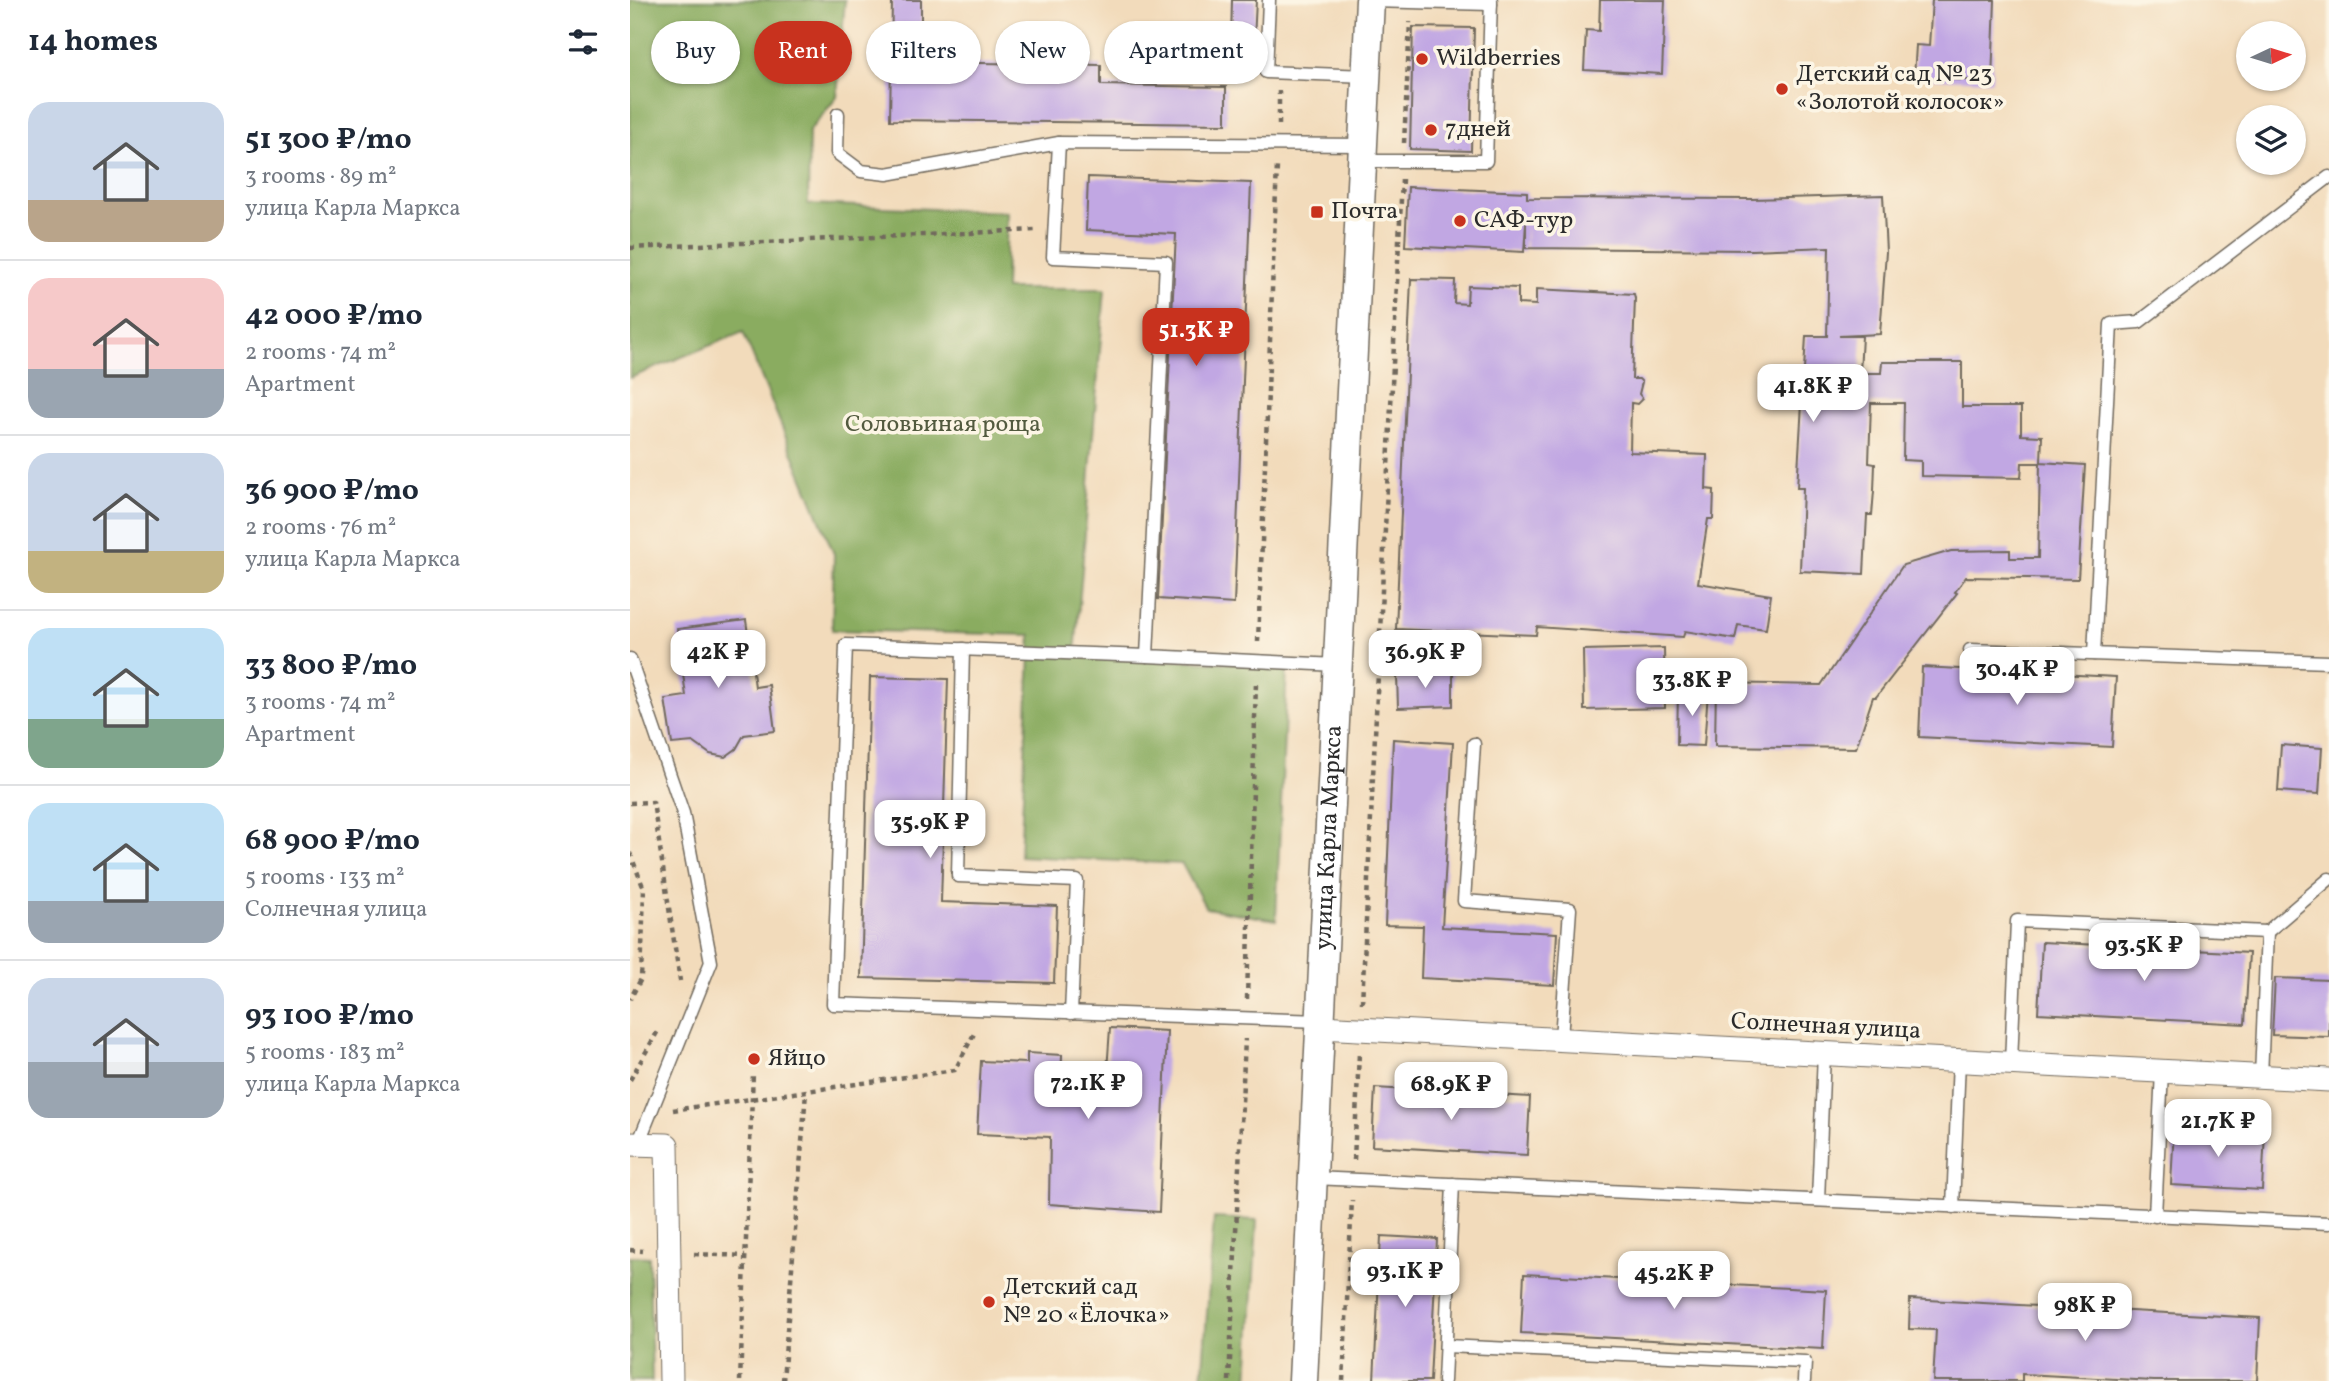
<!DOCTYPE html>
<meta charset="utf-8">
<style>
:root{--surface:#fff;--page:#f2f2f3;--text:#1f2937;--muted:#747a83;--line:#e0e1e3;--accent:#c8321e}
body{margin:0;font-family:Vollkorn,serif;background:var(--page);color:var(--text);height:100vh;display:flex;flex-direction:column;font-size:26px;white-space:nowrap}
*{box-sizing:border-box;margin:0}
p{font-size:23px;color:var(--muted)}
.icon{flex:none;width:38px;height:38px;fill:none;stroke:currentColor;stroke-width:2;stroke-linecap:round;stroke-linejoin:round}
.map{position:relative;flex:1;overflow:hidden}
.sheet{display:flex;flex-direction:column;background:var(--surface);width:630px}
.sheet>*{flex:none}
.banner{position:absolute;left:21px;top:21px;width:665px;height:63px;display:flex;gap:14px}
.needle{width:46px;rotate:86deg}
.buttons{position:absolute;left:1606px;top:21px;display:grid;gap:14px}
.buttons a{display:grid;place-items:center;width:70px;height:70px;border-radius:50%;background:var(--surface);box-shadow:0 2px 5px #0004;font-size:35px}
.price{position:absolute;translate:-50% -60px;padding:0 16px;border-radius:14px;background:#fff;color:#222;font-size:23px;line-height:46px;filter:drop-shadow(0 2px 4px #0008)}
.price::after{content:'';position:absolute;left:50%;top:42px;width:21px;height:16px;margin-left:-10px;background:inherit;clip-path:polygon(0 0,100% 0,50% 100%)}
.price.active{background:var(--accent);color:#fff}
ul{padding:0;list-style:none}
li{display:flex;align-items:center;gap:21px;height:175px;padding:0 28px}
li+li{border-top:2px solid var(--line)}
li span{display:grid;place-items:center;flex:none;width:196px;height:140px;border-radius:21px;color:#555}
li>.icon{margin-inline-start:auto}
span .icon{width:84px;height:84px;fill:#fffc;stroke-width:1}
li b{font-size:30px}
h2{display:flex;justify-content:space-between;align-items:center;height:84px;padding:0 28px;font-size:30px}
.chip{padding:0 24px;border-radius:32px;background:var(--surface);box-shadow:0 2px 5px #0004;font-size:24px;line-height:63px}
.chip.active{background:var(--accent);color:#fff}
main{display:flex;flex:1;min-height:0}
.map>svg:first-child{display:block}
.forest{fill:#8aac60;stroke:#5a6c46;stroke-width:2}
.building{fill:#c1a7e3}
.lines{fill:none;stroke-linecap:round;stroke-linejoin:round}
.service-casing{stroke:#71695d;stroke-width:15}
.minor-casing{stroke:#71695d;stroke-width:25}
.tertiary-casing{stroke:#71695d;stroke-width:31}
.path{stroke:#71695d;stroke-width:4.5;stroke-dasharray:5 5;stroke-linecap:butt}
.service{stroke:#fff;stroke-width:12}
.minor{stroke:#fff;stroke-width:23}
.tertiary{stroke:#fff;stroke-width:28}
.poi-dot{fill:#c8321e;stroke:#fcf5e5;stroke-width:2.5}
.labels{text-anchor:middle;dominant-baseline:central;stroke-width:7;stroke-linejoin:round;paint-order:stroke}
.poi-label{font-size:24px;fill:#2b2b2b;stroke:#fcf5e5;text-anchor:start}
.park-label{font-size:24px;fill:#525a3f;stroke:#fcf5e5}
.street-label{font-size:24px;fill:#2b2b2b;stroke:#fcf5e5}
</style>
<main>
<section class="sheet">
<h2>14 homes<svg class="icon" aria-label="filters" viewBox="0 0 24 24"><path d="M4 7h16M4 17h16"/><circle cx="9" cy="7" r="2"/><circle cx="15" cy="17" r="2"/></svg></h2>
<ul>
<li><span style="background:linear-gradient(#c9d6e8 70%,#b9a48a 0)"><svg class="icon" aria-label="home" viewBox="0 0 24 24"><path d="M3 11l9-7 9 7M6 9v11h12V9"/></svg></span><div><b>51 300 ₽/mo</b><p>3 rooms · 89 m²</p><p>улица Карла Маркса</p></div></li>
<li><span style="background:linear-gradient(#f6c9c9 65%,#9aa5b1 0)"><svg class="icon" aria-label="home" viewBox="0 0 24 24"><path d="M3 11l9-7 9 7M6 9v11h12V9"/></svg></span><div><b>42 000 ₽/mo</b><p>2 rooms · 74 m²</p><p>Apartment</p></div></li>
<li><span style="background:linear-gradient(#c9d6e8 70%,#c2b280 0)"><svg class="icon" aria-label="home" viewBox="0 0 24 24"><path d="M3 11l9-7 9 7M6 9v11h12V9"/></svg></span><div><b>36 900 ₽/mo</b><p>2 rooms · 76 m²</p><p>улица Карла Маркса</p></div></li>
<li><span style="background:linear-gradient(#bfe0f5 65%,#7fa58c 0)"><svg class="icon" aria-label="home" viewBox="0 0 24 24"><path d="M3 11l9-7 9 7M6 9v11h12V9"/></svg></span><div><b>33 800 ₽/mo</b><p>3 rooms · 74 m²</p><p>Apartment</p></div></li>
<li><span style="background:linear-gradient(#bfe0f5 70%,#9aa5b1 0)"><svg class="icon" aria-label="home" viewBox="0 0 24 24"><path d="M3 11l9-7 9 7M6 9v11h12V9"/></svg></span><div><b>68 900 ₽/mo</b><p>5 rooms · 133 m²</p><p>Солнечная улица</p></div></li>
<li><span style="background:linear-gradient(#c9d6e8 60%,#9aa5b1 0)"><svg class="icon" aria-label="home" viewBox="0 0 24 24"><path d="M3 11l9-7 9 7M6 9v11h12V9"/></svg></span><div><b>93 100 ₽/mo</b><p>5 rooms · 183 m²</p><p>улица Карла Маркса</p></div></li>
</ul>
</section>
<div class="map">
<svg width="1699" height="1381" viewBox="0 0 1699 1381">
<rect width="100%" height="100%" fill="#fcf5e5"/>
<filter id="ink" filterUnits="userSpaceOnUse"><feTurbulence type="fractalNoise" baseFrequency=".0143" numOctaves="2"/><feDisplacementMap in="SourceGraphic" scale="14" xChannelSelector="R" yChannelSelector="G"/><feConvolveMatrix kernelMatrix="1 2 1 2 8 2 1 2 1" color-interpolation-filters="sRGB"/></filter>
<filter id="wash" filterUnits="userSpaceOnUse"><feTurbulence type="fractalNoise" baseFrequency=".00686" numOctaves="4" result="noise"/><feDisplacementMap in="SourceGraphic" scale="28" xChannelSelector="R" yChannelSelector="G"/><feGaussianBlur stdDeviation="1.57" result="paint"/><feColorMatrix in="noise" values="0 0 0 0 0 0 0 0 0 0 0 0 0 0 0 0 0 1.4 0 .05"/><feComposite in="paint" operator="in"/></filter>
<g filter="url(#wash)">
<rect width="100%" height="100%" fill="#f2dbbb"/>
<g class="forest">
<polygon points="0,0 215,0 207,97 179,131 178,204 377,212 375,289 475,289 445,655 657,666 646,920 576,908 552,864 390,856 401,635 202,630 204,554 113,332 0,378"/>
<polygon points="584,1218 627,1220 618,1381 572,1381"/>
<polygon points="0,1256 19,1257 22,1381 0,1381"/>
</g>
<g id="blocks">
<g class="building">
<polygon points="262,0 291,0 291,62 471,65 471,85 596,87 596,124 260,120"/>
<polygon points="602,0 626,0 624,41 601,40"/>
<polygon points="970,0 1035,0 1032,74 954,70 956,30 969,31"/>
<polygon points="1302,0 1365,0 1362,81 1284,78 1286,45 1299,46"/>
<polygon points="783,27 844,28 841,151 780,149"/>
<polygon points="458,177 621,183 604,604 528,599 546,234 456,230"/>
<polygon points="778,187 897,192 897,198 1122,199 1253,195 1256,252 1250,334 1209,336 1232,336 1230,373 1251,373 1252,362 1332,362 1332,407 1391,407 1391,435 1412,436 1411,462 1455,465 1448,579 1336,577 1325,592 1327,593 1246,697 1243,697 1226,748 1085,746 1086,683 1191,685 1273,565 1321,551 1380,550 1380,558 1408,558 1410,463 1392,463 1391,478 1291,476 1291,461 1273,460 1274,403 1241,403 1239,463 1245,464 1244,491 1242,515 1237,515 1234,574 1170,571 1173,488 1167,488 1176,336 1197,336 1199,247 1122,250 896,248 896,223 894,252 775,246"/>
<polygon points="781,279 825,280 824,303 837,304 838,286 888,288 888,304 906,305 906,289 1004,294 1005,298 1002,379 1009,379 1012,382 1009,394 1013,399 1008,404 1001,403 1000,452 1077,455 1076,489 1084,490 1083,519 1078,519 1068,583 1141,595 1136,629 1108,625 1105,639 1055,631 1053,637 907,627 906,635 766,629"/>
<polygon points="116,620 125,687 139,685 145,731 114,735 106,749 95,757 80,754 63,742 42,744 35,699 56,696 47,629"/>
<polygon points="1034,648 1035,708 954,710 953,650"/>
<polygon points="1292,667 1486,677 1482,747 1289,737"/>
<polygon points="823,672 823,706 768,708 767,674"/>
<polygon points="240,677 318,679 311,902 427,906 424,983 231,978"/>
<polygon points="1048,691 1078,692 1074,746 1047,745"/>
<polygon points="763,739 823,743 812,927 927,933 924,985 791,978 793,926 755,925"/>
<polygon points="1651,745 1692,748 1689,794 1648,791"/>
<polygon points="1412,942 1619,953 1615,1024 1408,1013"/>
<polygon points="1645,978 1699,980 1699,1037 1642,1035"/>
<polygon points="480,1028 537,1031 529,1212 419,1204 420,1137 347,1134 351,1061 397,1063 397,1053 432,1055 431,1084 476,1086"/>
<polygon points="745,1088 900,1097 897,1155 742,1146"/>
<polygon points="1544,1127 1635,1132 1632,1190 1541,1185"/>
<polygon points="751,1236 807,1239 800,1381 744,1381"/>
<polygon points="894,1274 1196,1290 1193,1349 891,1333"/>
<polygon points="1280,1299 1630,1318 1627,1381 1524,1381 1392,1374 1392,1381 1303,1381 1306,1330 1279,1329"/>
</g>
</g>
</g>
<g filter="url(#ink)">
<use href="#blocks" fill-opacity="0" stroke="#71695d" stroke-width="2"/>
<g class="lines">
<defs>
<g id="service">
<polyline points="639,0 636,72 737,76"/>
<polyline points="740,1 861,4"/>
<polyline points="208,114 207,153 231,171 257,174 429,143 733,145"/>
<polyline points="429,143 423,257 536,262 517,656 708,665"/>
<polyline points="733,161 856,161 861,0"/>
<polyline points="333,649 328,876 447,881 441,1013"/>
<polyline points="1340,650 1699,662"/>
<polyline points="1464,654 1481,324 1509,322 1699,177"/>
<polyline points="517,656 216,645 203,1004 691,1021"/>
<polyline points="0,659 53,813 81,962 8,1144"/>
<polyline points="844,744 834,901 940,909 931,1039"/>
<polyline points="1637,932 1699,879"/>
<polyline points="1381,1063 1387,921 1637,932 1631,1077"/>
<polyline points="683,1178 1699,1223"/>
<polyline points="1188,1200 1194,1053"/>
<polyline points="1323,1207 1329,1060"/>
<polyline points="1525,1216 1532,1071"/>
<polyline points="816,1346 1175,1362 1174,1381"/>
<polyline points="814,1381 823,1184"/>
</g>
<g id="minor">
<polyline points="690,1027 1699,1080"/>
<polyline points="0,1144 37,1145 41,1381"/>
</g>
<g id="tertiary">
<path id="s1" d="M673,1381L740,0"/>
</g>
</defs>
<use href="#service" class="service-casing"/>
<use href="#minor" class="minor-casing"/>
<use href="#tertiary" class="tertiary-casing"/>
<g class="path">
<polyline points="649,125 649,91"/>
<polyline points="774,143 780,22"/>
<polyline points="0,248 405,230"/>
<polyline points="628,642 647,165"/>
<polyline points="0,803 23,802 50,981"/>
<polyline points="0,853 14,889 11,979 0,999"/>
<polyline points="617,999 626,682"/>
<polyline points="732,1003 772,179"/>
<polyline points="0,1080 29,1029"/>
<polyline points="43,1110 325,1070 346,1030"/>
<polyline points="724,1160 729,1053"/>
<polyline points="0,1250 13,1251"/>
<polyline points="64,1254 115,1256"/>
<polyline points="110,1381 123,1073"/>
<polyline points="153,1381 176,1092"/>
<polyline points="599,1381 615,1039"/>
<polyline points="713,1381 722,1200"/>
</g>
<use href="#service" class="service"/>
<use href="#minor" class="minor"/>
<use href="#tertiary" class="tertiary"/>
</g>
</g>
<g class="poi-dot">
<circle cx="792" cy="59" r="7"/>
<circle cx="1152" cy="89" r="7"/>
<circle cx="801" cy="130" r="7"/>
<rect x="680" y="205" width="14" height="14" rx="3.5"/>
<circle cx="830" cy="221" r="7"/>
<circle cx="124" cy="1059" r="7"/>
<circle cx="359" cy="1302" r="7"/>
</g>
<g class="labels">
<g class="poi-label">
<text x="806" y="59">Wildberries</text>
<text x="1166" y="75">Детский сад № 23<tspan x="1166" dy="28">«Золотой колосок»</tspan></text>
<text x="815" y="130">7дней</text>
<text x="701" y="212">Почта</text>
<text x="844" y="221">САФ-тур</text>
<text x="138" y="1059">Яйцо</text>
<text x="373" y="1288">Детский сад<tspan x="373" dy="28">№ 20 «Ёлочка»</tspan></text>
</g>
<g class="park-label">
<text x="313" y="425">Соловьиная роща</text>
</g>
<g class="street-label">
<text stroke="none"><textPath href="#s1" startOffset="544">улица Карла Маркса</textPath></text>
<text transform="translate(1196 1027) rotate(3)">Солнечная улица</text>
</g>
</g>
</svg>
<div class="buttons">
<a><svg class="needle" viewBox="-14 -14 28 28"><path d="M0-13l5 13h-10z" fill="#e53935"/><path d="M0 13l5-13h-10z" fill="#747a83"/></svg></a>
<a><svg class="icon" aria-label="layers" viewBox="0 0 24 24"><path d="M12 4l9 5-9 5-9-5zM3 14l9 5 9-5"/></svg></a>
</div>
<b class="price active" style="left:566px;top:368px">51.3K ₽</b>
<b class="price" style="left:1183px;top:424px">41.8K ₽</b>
<b class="price" style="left:88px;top:690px">42K ₽</b>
<b class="price" style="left:795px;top:690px">36.9K ₽</b>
<b class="price" style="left:1387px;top:707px">30.4K ₽</b>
<b class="price" style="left:1062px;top:718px">33.8K ₽</b>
<b class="price" style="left:300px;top:860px">35.9K ₽</b>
<b class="price" style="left:1514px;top:983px">93.5K ₽</b>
<b class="price" style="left:458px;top:1121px">72.1K ₽</b>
<b class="price" style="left:821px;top:1122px">68.9K ₽</b>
<b class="price" style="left:1588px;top:1159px">21.7K ₽</b>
<b class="price" style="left:775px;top:1309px">93.1K ₽</b>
<b class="price" style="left:1044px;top:1311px">45.2K ₽</b>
<b class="price" style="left:1455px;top:1343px">98K ₽</b>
<div class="banner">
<a class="chip">Buy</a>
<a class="chip active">Rent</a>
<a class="chip">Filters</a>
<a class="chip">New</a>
<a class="chip">Apartment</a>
</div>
</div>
</main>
